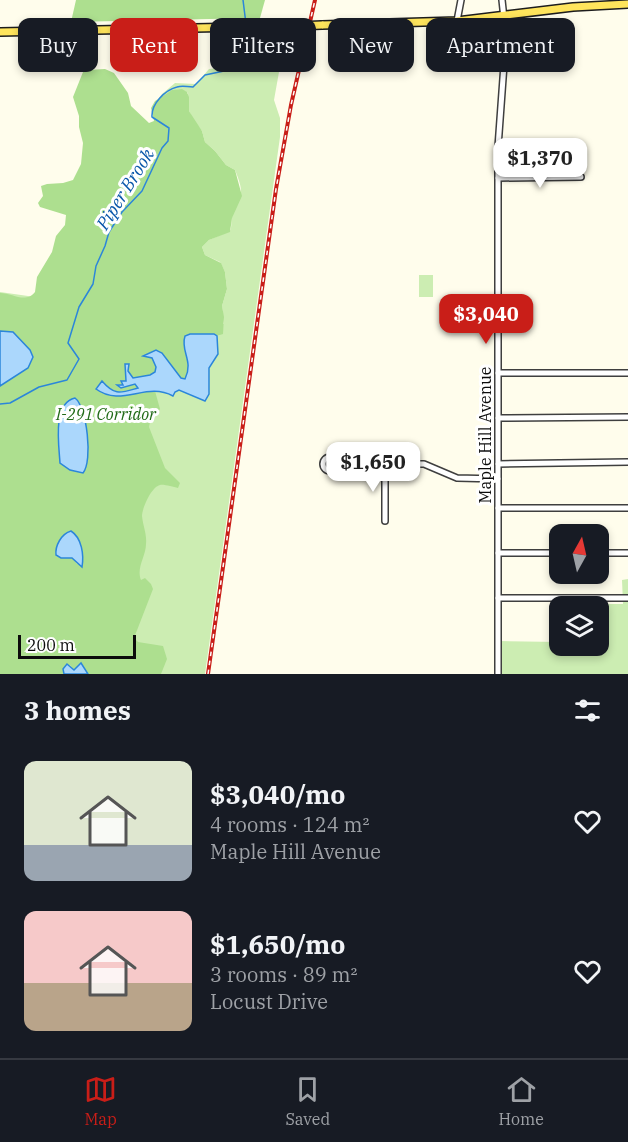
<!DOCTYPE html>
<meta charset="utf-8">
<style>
:root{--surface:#171b24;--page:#242831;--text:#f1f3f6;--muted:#9ea1a6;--line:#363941;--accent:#c91e18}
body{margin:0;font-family:"IBM Plex Serif",serif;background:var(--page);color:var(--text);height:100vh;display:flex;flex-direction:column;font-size:22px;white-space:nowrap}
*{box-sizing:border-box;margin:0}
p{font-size:20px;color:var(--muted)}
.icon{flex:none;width:33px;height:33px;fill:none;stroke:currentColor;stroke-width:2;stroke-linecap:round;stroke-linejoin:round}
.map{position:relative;height:674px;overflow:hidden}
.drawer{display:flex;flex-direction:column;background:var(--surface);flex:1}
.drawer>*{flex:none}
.hud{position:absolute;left:18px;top:18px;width:592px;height:54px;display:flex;gap:12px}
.needle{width:39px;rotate:8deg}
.buttons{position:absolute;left:549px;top:524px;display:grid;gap:12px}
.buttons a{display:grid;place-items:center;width:60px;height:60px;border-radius:12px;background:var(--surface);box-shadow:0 3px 9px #0003;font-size:30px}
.scale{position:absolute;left:18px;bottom:15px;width:118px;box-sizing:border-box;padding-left:6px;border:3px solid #0c0c0c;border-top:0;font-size:16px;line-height:21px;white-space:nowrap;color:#0c0c0c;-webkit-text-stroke:4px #fff;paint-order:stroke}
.price{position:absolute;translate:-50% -51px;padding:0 14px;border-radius:12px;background:#fff;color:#222;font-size:20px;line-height:39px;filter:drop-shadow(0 2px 3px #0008)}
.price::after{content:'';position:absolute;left:50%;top:36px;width:18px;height:14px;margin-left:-9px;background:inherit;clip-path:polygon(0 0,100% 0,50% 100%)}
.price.current{background:var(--accent);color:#fff}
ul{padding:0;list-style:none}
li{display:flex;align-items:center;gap:18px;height:150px;padding:0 24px}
li span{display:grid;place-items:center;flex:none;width:168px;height:120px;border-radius:12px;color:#555}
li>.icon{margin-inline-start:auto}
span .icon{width:72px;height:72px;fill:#fffc;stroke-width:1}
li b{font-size:26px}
h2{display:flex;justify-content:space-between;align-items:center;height:72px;padding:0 24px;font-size:26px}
.tag{padding:0 21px;border-radius:12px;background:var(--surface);box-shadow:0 3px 9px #0003;font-size:21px;line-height:54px}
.tag.current{background:var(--accent);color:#fff}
.dock{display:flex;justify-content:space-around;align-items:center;height:84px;border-top:2px solid var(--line);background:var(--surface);font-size:16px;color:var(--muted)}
.dock a{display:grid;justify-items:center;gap:3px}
.dock .current{color:var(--accent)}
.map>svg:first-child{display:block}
.green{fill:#ccedb2}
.forest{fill:#addf8f;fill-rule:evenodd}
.water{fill:#abd7fc;stroke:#2b86da;stroke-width:1.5}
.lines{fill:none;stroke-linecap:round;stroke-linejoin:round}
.stream{stroke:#2b86da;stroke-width:1.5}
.minor-casing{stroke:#3f3f3f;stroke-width:8}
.major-casing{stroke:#1d1d1d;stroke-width:10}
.minor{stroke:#fff;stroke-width:5}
.major{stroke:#ffe55c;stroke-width:7}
.rail-casing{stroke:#c91e18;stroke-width:4}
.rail{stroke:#fff;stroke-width:1.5;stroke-dasharray:4.5;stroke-linecap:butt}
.major-bridge-casing{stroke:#1d1d1d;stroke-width:10;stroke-linecap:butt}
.major-bridge{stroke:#ffe55c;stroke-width:7}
.labels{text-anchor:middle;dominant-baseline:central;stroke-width:6;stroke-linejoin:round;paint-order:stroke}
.park-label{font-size:16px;font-style:italic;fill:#216a17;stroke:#fff}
.street-label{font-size:16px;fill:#0c0c0c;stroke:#fff}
.water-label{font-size:18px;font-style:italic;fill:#0a57aa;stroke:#fff}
</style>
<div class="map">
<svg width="628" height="674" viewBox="0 0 628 674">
<rect width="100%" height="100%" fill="#fffdec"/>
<g class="green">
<path d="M266,63L277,68L279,72L274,100L280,118V137L205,674H0V292L224,324L222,306L227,289L225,272L220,262L205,255L202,247L209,240L230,231C232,227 231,221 232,217C240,193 246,197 235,170L226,165L215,151L205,142L202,131L194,121L189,111L188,93C177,85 168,93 158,99L162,94L175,83L196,84L209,69Z"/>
<rect x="419" y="275" width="14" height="22"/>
<polygon points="628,579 628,674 499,674 500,641 559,642 560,645 598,645 599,642 604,642 606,604 623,604 622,580"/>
</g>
<g class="forest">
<polygon points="76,0 265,0 260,18 71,22"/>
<path d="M105,69L114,73L128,93L131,106L149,123L154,121L151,108L155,101L172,90L182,89L187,92L189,97V111L202,131L205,142L215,151L226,165L235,170L242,196L232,218L230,232L209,240L202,247L205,255L221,263L225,272L227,289L222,306L224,317L223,334C212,338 197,332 185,336C180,351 194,361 185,379L181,378L160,351L156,350L143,356L152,358L156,367L155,372L151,375L133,378L128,371L129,364H125L126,381H122L123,385L117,384L121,388L135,384L138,388C123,392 113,395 104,382H101L96,388C113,404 134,391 155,391L160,409L150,422L149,427L165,468L180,483L178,488C173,487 164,484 160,485C151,487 142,509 142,516C143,526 147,534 146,544C146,556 136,568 141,580L145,578L151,584L153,589L134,638L138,642L163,646L167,659L161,674H88L81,663L74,670L70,665L63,672L64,674H0V386L28,368L33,357L30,350L13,332L0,331V293C13,293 25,304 35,292L37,277L52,252L56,236L65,225L66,215L40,207L38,203L43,196L41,186L47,184L63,183L73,180L81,164L83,143L79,127V116L73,97L83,72L88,70ZM69,399C73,404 79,408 82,413C88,425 92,462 83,473L70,470L61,464C58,443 53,416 69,399ZM69,531L80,542L82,565L77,564L72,558H62L56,556C55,546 60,536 69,531Z"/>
</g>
<g class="water">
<polygon points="0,331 13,332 30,350 33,357 28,368 0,386"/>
<path d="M190,334H214L217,336L218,354L209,368V394L205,401L179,390L175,392L173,396C146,381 122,408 96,389L102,381C115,396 120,393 138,388L135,384L121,388L117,385H123L121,381H126L125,364H129L128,371L133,378L150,375L155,372L156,367L152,358L143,356L156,350L162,353L181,378L185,379C194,361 180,351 185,336Z"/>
<path d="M75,398C87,407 93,461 83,473L70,470L60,463C59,446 52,403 75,398Z"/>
<path d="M71,531C82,538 84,555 82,567L72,558H61L56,555C55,546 61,534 71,531Z"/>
<polygon points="81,663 88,674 64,674 63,669 67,664 74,670"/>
</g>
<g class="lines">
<g class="stream">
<polyline points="243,0 246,24"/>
<path d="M0,404L10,403L39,387L67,380L79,359L68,343L79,307L93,284L96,266L105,246L109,232L122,212L142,191L162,148L168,141L169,128L152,117C151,104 165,90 177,87C183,85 187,87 193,87L205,75L243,67L248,52L246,29"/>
</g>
<defs>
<g id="minor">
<polyline points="457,21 461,0"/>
<polyline points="498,178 581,177"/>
<polyline points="498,373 628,373"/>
<polyline points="498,418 628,417"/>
<circle cx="330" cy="464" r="7"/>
<polyline points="338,464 424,464 457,478 498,479"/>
<polyline points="385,464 385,521"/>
<polyline points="498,464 628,462"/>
<polyline points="498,508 628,508"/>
<polyline points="498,553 560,553"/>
<polyline points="598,553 628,553"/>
<polyline points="498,598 628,598"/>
<polyline points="498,674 498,147 506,37 502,0"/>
</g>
<g id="major">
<polyline points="322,25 457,21 573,7 628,4"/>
<polyline points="0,32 297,26"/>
</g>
</defs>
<use href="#minor" class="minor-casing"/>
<use href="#major" class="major-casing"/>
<use href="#minor" class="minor"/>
<use href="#major" class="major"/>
<defs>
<polyline id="rail" points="208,674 276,189 291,105 315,0"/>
</defs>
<use href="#rail" class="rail-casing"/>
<use href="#rail" class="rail"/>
<defs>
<polyline id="major-bridge" points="297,26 322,25"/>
</defs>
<use href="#major-bridge" class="major-bridge-casing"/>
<use href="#major-bridge" class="major-bridge"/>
</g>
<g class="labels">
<g class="park-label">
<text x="106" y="414">I-291 Corridor</text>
</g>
<g class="street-label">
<text transform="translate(485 435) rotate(-90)">Maple Hill Avenue</text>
</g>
<g class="water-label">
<text transform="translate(125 189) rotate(-58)">Piper Brook</text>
</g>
</g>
</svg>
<div class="buttons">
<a><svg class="needle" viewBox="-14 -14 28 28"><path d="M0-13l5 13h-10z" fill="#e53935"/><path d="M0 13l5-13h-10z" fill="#9ea1a6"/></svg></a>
<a><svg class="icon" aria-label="layers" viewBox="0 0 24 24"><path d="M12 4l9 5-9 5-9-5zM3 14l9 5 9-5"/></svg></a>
</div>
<div class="scale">200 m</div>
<b class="price" style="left:540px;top:189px">$1,370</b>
<b class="price current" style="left:486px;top:345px">$3,040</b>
<b class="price" style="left:373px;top:493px">$1,650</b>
<div class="hud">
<a class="tag">Buy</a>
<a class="tag current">Rent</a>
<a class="tag">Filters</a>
<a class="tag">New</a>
<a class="tag">Apartment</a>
</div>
</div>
<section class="drawer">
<h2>3 homes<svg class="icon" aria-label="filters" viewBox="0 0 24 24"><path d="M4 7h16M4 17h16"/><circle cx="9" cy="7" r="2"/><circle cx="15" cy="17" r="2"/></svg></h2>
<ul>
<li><span style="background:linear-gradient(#dfe7d0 70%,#9aa5b1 0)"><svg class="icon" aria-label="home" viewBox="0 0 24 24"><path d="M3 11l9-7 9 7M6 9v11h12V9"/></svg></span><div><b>$3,040/mo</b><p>4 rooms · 124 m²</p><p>Maple Hill Avenue</p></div><svg class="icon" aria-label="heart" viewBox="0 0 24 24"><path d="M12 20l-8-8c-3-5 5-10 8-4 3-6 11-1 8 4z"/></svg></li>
<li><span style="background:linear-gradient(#f6c9c9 60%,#b9a48a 0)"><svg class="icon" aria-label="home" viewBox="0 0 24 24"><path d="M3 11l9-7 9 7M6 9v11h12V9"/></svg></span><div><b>$1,650/mo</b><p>3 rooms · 89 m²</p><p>Locust Drive</p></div><svg class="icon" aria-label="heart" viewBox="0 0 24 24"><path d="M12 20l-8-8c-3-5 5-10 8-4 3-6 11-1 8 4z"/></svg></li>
</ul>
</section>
<nav class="dock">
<a class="current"><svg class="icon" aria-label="map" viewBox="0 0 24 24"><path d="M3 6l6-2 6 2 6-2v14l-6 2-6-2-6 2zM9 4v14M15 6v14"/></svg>Map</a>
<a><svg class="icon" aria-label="saved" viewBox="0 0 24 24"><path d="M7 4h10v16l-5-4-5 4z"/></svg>Saved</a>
<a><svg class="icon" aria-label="home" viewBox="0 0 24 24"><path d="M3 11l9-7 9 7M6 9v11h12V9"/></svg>Home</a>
</nav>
